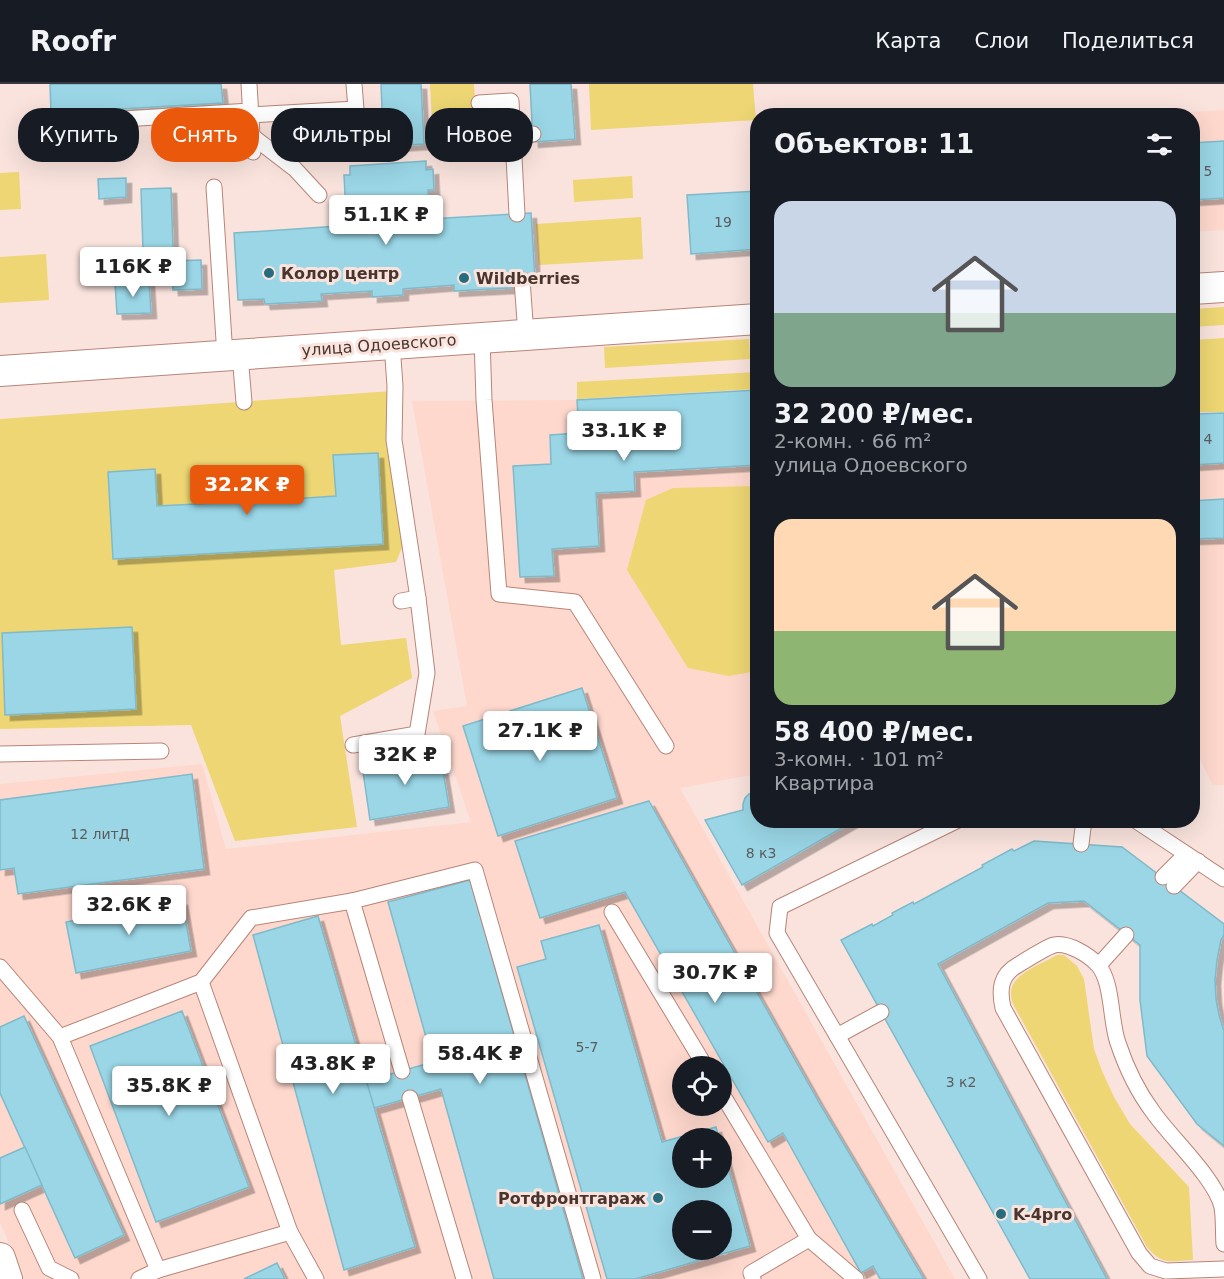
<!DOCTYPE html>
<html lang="ru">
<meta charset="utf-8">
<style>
:root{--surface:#171b24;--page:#242831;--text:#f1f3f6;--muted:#9ea1a6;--line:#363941;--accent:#ea580c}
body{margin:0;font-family:"DejaVu Sans",sans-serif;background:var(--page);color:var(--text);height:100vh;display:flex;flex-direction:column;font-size:22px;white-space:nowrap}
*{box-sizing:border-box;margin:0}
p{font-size:20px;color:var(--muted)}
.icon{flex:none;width:33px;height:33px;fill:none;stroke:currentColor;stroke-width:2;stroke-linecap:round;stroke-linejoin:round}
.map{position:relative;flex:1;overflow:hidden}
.sheet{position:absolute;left:750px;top:24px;width:450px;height:720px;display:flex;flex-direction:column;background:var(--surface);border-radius:24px;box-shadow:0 6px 24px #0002}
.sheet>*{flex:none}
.top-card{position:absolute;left:18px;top:24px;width:570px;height:54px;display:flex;gap:12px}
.fabs{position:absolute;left:672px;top:972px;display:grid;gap:12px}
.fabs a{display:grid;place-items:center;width:60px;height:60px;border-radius:50%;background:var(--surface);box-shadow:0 6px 24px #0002;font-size:30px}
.price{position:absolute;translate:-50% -51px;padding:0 14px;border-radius:6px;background:#fff;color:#222;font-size:20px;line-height:39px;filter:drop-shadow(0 2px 3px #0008)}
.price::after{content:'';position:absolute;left:50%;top:36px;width:18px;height:14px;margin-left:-9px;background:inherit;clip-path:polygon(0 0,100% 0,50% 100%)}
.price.active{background:var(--accent);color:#fff}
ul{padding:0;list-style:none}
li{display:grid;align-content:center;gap:12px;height:318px;padding:0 24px}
li span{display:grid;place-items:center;height:186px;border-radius:18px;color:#555}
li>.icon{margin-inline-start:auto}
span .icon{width:108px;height:108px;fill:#fffc;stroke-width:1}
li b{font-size:26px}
h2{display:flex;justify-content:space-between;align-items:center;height:72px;padding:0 24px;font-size:26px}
.tag{padding:0 21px;border-radius:24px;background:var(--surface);box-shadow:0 6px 24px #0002;font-size:21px;line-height:54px}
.tag.active{background:var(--accent);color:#fff}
header{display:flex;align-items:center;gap:36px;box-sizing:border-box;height:84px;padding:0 30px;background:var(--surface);border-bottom:2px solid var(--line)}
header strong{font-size:28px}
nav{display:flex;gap:33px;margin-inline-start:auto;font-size:21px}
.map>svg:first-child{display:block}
.built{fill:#fed8cd;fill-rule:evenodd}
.green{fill:#edd673}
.building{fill:#9ad6e6;stroke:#7fbaca;stroke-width:1.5;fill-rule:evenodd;filter:url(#shadow)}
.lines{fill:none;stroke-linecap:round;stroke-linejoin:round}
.lane-casing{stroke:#b78577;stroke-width:17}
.street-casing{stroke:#b78577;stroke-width:32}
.lane{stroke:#fff;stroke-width:15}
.street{stroke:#fff;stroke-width:30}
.poi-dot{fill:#276c7c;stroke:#fae3dd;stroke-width:2}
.labels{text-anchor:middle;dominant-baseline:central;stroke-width:6;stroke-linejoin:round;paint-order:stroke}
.number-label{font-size:14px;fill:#5d5c5c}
.poi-label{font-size:16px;font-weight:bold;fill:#49342e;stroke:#fae3dd;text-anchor:start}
.street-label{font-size:16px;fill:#49342e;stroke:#fae3dd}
</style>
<header>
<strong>Roofr</strong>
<nav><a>Карта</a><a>Слои</a><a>Поделиться</a></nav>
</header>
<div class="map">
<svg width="1224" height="1195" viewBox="0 0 1224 1195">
<defs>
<filter id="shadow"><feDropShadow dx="5.5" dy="5.5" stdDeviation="0" flood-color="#0004"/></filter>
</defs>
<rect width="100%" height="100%" fill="#fae3dd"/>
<g class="built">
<polygon points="1224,26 1224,146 1193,148 1192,32 1126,32"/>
<path d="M757,306V690L680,704L955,1195H23L0,1138V700L202,680L226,765L471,738L433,627L467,622L412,317L577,316ZM682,982H722V1022H682ZM682,1054H722V1094H682ZM682,1126H722V1166H682Z"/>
<polygon points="1224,329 1224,701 1213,701 1193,662 1192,331"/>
</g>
<g class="green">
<polygon points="430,0 474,0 476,37 432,40"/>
<polygon points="589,0 753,0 756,36 591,46"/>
<polygon points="19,88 21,125 0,126 0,89"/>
<polygon points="632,92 633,114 574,118 573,96"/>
<polygon points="641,133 643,175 539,181 536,140"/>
<polygon points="46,170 49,216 0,219 0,173"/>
<polygon points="1224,223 1224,241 1193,243 1193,225"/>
<polygon points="1224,254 1224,328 1193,328 1193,256"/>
<polygon points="749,255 750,275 605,284 604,263"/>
<polygon points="757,288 757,305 577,315 577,298"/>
<polygon points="392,307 404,459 396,478 334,486 341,561 406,554 412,594 340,632 357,743 235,757 191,641 0,645 0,335"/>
<polygon points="757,402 757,587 729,592 688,584 627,486 646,416 673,404"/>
<path d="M1057,871H1064L1077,882L1084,895L1094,965L1102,987L1114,1013L1130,1040L1189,1103L1193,1176C1171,1177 1163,1182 1147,1163L1013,920C1012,917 1011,914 1011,910C1010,890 1042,880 1057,871Z"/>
</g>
<g class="building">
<polygon points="50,0 221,0 223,19 51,29"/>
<polygon points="381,0 421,0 424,60 309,67 307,33 368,30 369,49 383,48"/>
<polygon points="530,0 571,0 575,55 533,58"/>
<polygon points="1224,57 1224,114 1192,116 1192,59"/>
<polygon points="426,77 426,86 433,85 434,106 428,106 429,135 531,129 535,196 511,197 511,204 454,207 454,201 403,205 403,211 372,213 372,207 321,210 322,217 265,220 264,215 238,216 234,149 354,141 352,112 345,112 345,110 344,91 350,91 350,82"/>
<polygon points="126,94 126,113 99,115 98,95"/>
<polygon points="171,104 173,165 143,166 141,105"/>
<polygon points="758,107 758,165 691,170 687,111"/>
<polygon points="201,176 202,205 173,206 172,177"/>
<polygon points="149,197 151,229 117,230 115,199"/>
<polygon points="758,306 758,381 634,388 635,407 596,409 599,462 552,465 554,492 520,493 513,382 551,380 550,351 579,349 577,316"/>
<polygon points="1224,329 1224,379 1192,381 1192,330"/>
<polygon points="378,369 383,460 113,475 108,388 155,385 157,422 216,419 216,403 275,400 276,416 336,412 333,371"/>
<polygon points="1224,415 1224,454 1192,455 1192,417"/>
<polygon points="132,543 136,625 5,631 2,549"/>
<polygon points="582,604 617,714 498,752 463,642"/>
<polygon points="440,669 449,723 370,736 362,681"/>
<polygon points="192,690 204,785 18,810 14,784 0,786 0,716"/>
<polygon points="758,707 758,736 854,737 742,801 705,736 743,726 743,720 745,714 749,710"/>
<polygon points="649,717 820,1020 924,1195 880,1195 873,1182 861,1189 783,1049 768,1058 625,808 540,834 515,757"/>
<polygon points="1034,757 1122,763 1224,840 1224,851 1221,856 1217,876 1215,896 1216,915 1219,931 1224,947 1224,1062 1197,1040 1147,972 1140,916 1140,861 1084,817 1048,819 938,880 1107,1195 1030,1195 841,856 872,840 873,842 893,831 892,829 913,818 914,820 942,805 983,783 982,781 1012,765 1014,767"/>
<polygon points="470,796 583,1195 494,1195 441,1005 374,1024 366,997 433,978 388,818"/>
<polygon points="182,816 191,867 76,889 66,838"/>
<polygon points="318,832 415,1163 344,1186 253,851"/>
<path d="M599,841L662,1058L716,1043L719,1054H682V1094H722V1062L750,1162L635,1195H607L517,883L546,875L541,857ZM682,1126H722V1166H682Z"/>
<polygon points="182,927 249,1103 156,1138 90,962"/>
<polygon points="24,932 124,1151 75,1174 0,1009 0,943"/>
<polygon points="25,1063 42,1101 0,1120 0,1074"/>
<polygon points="277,1179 285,1195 244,1195"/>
</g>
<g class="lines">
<defs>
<g id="lane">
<polyline points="249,0 253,68"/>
<polyline points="479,19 511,17 517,130"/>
<polyline points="250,31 356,25 354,0"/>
<polyline points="45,40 250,27"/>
<polyline points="513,51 533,50"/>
<polyline points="252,52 295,85 319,111"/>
<polyline points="214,103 225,272"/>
<polyline points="522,196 526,251"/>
<polyline points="482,254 484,316 499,510 575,518 666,662"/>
<polyline points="240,271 244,318"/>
<polyline points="401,517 418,514"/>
<polyline points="353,661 417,650 427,589 418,514 394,356 395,302 392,260"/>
<polyline points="0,670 161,667"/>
<polyline points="958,736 780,823 777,849 979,1195"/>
<polyline points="1135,736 1224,795"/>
<polyline points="1081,760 1084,736"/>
<polyline points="1163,793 1186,770"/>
<polyline points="1174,802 1198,777"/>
<polyline points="352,817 402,987"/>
<polyline points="612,828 705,982"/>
<polyline points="1099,881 1126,851"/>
<polyline points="0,883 60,953 158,1186"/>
<polyline points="201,898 290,1148"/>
<polyline points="837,952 881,928"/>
<polyline points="60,953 201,898 251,834 352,817 475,786 593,1195"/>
<polyline points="722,1010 809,1155 856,1195"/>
<polyline points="410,1014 464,1195"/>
<polyline points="22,1126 49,1184 71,1195"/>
<path d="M1224,1160C1223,1148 1224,1135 1222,1123C1215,1094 1171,1054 1153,1028C1138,1008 1126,983 1118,959C1110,937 1113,898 1098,881C1089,871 1068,858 1054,861C1047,863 1026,876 1018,881C1000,891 999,906 1003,924L1139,1169L1150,1182L1166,1187L1224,1185"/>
<polyline points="139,1195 158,1186 290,1148 316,1195"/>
<polyline points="753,1195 751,1189 809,1155"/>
</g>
<g id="street">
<polyline points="1192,205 1224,203"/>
<polyline points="0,287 758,235"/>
<polyline points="0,1174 7,1195"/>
</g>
</defs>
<use href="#lane" class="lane-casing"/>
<use href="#street" class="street-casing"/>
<use href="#lane" class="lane"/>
<use href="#street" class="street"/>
</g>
<g class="poi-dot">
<circle cx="269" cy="189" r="6"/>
<circle cx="464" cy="194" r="6"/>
<circle cx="658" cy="1114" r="6"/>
<circle cx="1001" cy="1130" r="6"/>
</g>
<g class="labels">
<g class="number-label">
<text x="1208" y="87">5</text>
<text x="723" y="138">19</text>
<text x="1208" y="355">4</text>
<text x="100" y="750">12 литД</text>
<text x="761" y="769">8 к3</text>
<text x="587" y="963">5-7</text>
<text x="961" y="998">3 к2</text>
</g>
<g class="poi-label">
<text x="281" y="189">Колор центр</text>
<text x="476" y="194">Wildberries</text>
<text x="646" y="1114" text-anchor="end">Ротфронтгараж</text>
<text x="1013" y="1130">K-4pro</text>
</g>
<g class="street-label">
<text transform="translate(379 261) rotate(-4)">улица Одоевского</text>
</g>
</g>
</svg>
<div class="fabs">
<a><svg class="icon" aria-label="locate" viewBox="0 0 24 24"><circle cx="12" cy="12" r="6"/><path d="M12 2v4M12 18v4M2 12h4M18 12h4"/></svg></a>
<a>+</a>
<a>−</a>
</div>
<b class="price" style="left:386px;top:162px">51.1K ₽</b>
<b class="price" style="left:133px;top:214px">116K ₽</b>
<b class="price" style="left:624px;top:378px">33.1K ₽</b>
<b class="price active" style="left:247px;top:432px">32.2K ₽</b>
<b class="price" style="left:540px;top:678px">27.1K ₽</b>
<b class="price" style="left:405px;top:702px">32K ₽</b>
<b class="price" style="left:129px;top:852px">32.6K ₽</b>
<b class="price" style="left:715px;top:920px">30.7K ₽</b>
<b class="price" style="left:480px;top:1001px">58.4K ₽</b>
<b class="price" style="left:333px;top:1011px">43.8K ₽</b>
<b class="price" style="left:169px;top:1033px">35.8K ₽</b>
<div class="top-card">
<a class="tag">Купить</a>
<a class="tag active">Снять</a>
<a class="tag">Фильтры</a>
<a class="tag">Новое</a>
</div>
<section class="sheet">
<h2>Объектов: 11<svg class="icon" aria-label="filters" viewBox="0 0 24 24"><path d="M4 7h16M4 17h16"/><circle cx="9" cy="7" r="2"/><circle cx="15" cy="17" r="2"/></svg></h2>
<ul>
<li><span style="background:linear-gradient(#c9d6e8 60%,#7fa58c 0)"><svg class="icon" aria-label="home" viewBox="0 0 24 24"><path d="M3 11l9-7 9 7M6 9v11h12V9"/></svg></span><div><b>32 200 ₽/мес.</b><p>2-комн. · 66 m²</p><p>улица Одоевского</p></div></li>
<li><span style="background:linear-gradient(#ffd9b3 60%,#8fb573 0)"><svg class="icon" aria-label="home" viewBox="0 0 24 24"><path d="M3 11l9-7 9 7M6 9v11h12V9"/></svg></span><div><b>58 400 ₽/мес.</b><p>3-комн. · 101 m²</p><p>Квартира</p></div></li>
</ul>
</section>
</div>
